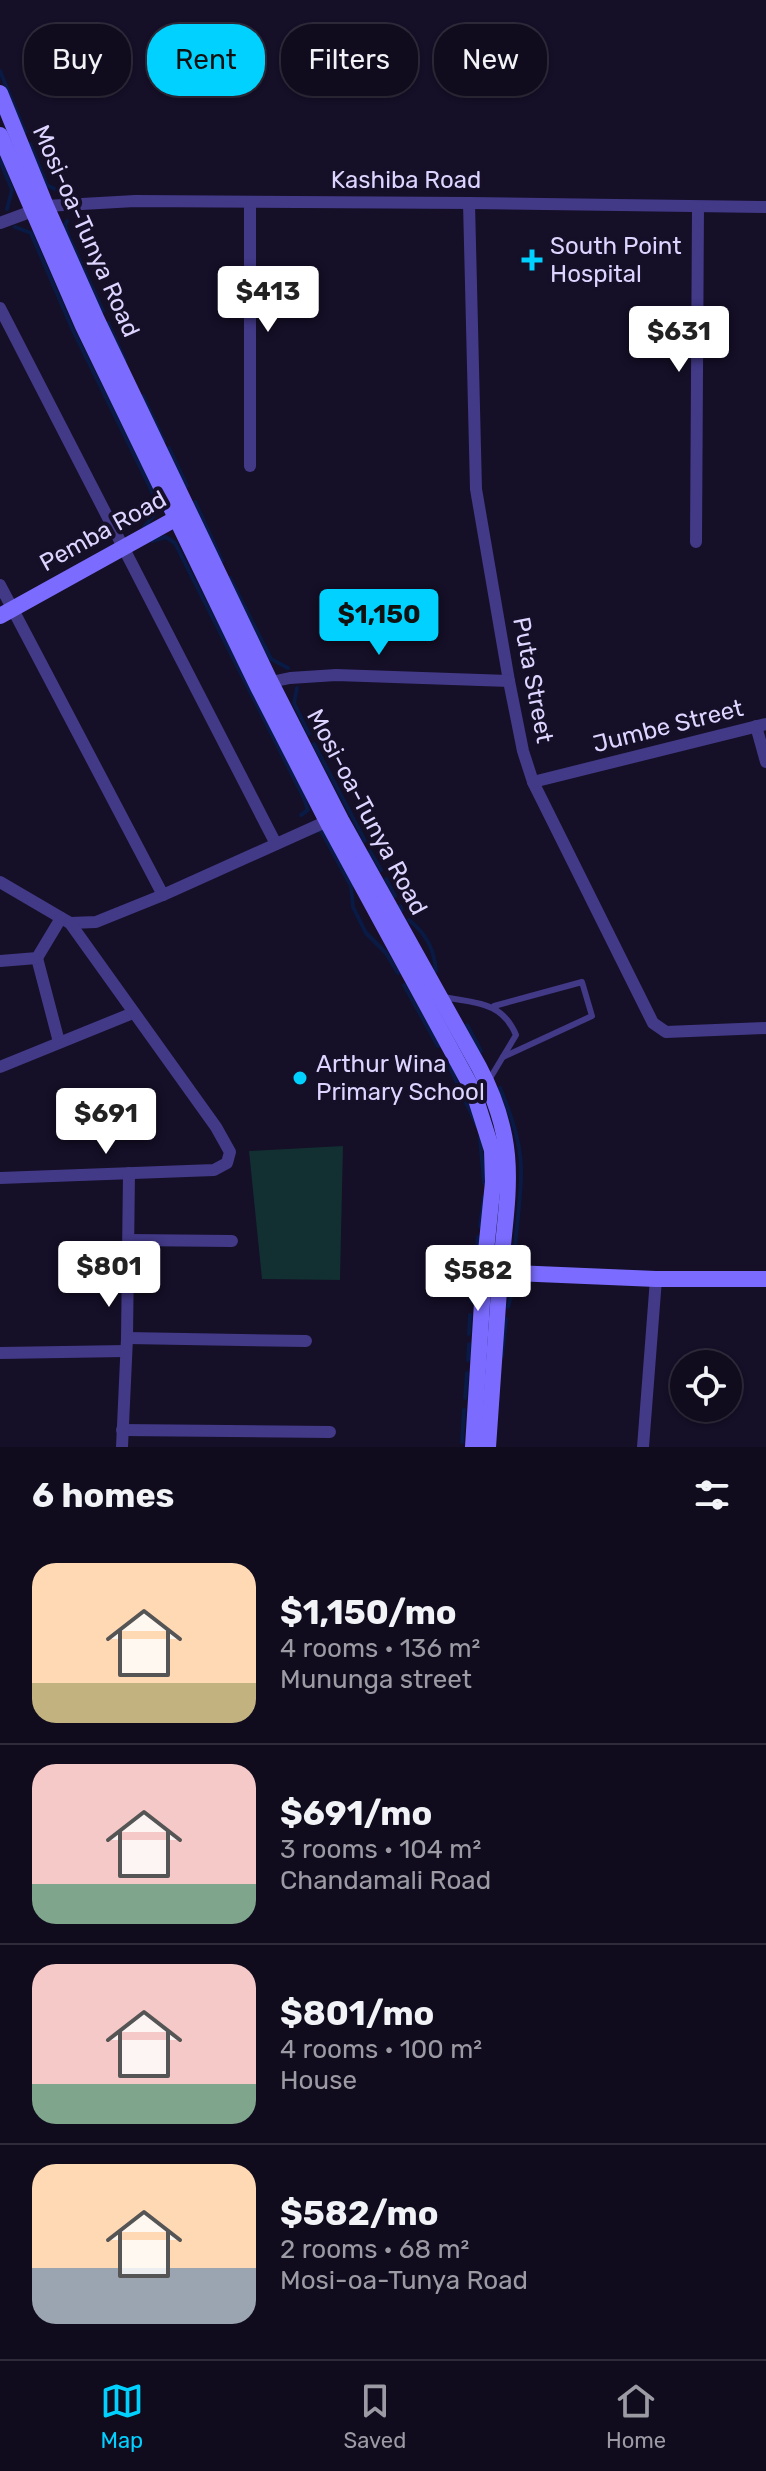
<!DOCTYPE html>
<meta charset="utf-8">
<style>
:root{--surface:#100b1d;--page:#1e192a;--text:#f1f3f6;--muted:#9c9ba4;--line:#302b3b;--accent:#01d1ff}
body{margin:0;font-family:Rubik,sans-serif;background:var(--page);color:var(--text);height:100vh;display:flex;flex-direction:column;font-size:30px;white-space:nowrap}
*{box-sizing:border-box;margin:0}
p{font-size:26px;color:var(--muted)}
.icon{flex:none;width:44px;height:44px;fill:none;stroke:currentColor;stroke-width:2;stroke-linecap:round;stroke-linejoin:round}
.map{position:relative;height:1447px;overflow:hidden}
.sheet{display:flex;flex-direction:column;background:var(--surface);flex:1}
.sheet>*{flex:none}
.top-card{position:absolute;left:24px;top:24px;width:718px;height:72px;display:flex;gap:16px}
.fabs{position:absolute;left:670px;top:1350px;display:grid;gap:16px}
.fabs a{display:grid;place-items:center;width:72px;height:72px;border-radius:50%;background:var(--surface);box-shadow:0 2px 6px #0004,0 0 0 2px var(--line);font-size:40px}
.price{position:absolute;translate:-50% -68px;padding:0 18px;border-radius:8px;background:#fff;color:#222;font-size:26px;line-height:52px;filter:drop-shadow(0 2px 4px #0008)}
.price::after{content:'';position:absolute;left:50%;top:48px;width:24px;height:18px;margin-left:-12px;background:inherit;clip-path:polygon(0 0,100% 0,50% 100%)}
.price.current{background:var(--accent);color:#111}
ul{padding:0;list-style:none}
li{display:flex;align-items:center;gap:24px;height:200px;padding:0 32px}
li+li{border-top:2px solid var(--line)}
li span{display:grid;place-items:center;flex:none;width:224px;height:160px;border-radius:24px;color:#555}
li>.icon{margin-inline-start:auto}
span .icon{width:96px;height:96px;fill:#fffc;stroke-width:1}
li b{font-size:34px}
h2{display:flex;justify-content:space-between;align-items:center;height:96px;padding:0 32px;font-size:34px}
.pill{padding:0 28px;border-radius:32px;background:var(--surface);box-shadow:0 2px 6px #0004,0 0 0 2px var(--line);font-size:28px;line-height:72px}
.pill.current{background:var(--accent);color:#111}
.dock{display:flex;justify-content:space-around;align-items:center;height:112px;border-top:2px solid var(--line);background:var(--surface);font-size:22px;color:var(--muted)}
.dock a{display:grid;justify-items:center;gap:4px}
.dock .current{color:var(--accent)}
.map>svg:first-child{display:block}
.green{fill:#122f31}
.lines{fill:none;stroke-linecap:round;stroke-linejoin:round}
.stream{stroke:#091a45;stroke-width:4}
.lane{stroke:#423987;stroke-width:6}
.street{stroke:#423987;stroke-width:12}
.secondary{stroke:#7b6cff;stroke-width:16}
.poi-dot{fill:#01d1ff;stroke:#150f27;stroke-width:3}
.labels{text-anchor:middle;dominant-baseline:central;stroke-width:8;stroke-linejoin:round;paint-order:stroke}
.street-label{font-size:24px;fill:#ddd5ff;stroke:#150f27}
.poi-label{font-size:24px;fill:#ddd5ff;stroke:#150f27;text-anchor:start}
</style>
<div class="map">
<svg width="766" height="1447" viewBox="0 0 766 1447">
<rect width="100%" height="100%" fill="#150f27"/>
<polygon class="green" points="343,1146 340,1280 262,1279 249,1151"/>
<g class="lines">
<g class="stream">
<polyline points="0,71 25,132"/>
<polyline points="30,144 47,185 57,190"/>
<polyline points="0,160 12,190 7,209"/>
<polyline points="67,221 65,225 68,235 103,311"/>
<polyline points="15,227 31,233 72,328 150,487 155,500 156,513 144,527"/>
<polyline points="108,323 125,360"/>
<polyline points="143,396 164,441"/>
<polyline points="169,448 187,486"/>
<polyline points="195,502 222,561"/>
<polyline points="152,541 166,537 175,543 304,798 308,810 301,815"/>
<polyline points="230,578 271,659 288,668"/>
<polyline points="297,688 294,703 309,734"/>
<polyline points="314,744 365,841"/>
<polyline points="315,831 320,830 323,834 351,886 353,907 366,933 386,953 398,973"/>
<polyline points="370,851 381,870"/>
<polyline points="386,879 395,896"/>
<polyline points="400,906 402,910"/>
<path d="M409,920C426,934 434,948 436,971"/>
<polyline points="404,985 438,1046"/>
<polyline points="467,1025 481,1051"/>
<polyline points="446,1059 477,1126"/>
<path d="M500,1088C510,1113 520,1139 521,1166C522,1193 517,1220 515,1247L525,1256"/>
<polyline points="480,1138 484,1183"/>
<polyline points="480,1226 484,1197"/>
<polyline points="474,1275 478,1237"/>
<polyline points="471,1301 473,1288"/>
<polyline points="508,1307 514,1288 523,1284"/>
<polyline points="469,1334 470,1315"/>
<polyline points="502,1356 506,1319"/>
<polyline points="468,1360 469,1344"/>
<polyline points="465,1398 467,1373"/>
<polyline points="462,1442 464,1410"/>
</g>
<g class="lane">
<path d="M443,997C475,1003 502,1001 516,1035L489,1080"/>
<polyline points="494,1006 582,982 592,1016 503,1057"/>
</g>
<g class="street">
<polyline points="250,202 250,466"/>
<polyline points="469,203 476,489 509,681 523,751 533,782 647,1011 653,1023 666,1032 766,1028"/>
<polyline points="0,223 46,206 135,201 469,203 766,207"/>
<polyline points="0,308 276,844"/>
<polyline points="696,542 698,207"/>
<polyline points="0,585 163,895"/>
<polyline points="266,683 290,678 336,675 509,681"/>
<polyline points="756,726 766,762"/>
<polyline points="533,782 766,724"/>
<polyline points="0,882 70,923 96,922 163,895 332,819"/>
<polyline points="37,958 59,1042"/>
<polyline points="0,961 37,958 61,918"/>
<polyline points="0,1067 133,1013"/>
<polyline points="0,1178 214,1170 227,1163 230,1152 216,1127 70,923"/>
<polyline points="129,1240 232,1241"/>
<polyline points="127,1338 306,1341"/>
<polyline points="0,1353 126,1351"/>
<polyline points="122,1430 330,1432"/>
<polyline points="122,1447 127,1338 129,1173"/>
<polyline points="643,1447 656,1279"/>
</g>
<g class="secondary">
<path d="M0,93L46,206L97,320L270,681L341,820L479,1067C521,1146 507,1193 500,1276C496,1333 492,1390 488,1447"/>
<polyline points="0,135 83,326 258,687 330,827 473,1090 492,1150 493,1182 484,1271 473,1447"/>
<polyline points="0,616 184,514"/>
<polyline points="493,1272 656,1279 766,1279"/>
</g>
</g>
<g class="poi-dot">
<path d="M528 248h8v8h8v8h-8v8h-8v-8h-8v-8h8z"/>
<circle cx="300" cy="1078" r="8"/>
</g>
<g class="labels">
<g class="street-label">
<text x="406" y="180">Kashiba Road</text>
<text transform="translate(86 231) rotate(66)">Mosi-oa-Tunya Road</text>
<text transform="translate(103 531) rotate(-29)">Pemba Road</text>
<text transform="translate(533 680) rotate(79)">Puta Street</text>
<text transform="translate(668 726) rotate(-14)">Jumbe Street</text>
<text transform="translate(367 812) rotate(62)">Mosi-oa-Tunya Road</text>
</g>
<g class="poi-label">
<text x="550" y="246">South Point<tspan x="550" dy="28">Hospital</tspan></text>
<text x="316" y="1064">Arthur Wina<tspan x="316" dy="28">Primary School</tspan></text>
</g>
</g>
</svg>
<div class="fabs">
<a><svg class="icon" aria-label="locate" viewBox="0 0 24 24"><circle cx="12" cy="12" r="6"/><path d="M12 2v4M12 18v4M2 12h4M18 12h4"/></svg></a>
</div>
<b class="price" style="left:268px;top:334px">$413</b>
<b class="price" style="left:679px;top:374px">$631</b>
<b class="price current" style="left:379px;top:657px">$1,150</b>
<b class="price" style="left:106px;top:1156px">$691</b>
<b class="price" style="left:109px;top:1309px">$801</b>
<b class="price" style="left:478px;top:1313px">$582</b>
<div class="top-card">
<a class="pill">Buy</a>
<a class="pill current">Rent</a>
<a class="pill">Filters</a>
<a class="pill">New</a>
</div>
</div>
<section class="sheet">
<h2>6 homes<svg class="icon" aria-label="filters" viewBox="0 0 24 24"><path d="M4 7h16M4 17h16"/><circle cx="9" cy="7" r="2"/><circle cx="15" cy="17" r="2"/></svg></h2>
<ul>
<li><span style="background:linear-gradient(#ffd9b3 75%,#c2b280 0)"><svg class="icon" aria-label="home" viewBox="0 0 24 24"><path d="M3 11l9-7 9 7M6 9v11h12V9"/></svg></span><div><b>$1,150/mo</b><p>4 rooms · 136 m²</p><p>Mununga street</p></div></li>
<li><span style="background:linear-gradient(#f6c9c9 75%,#7fa58c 0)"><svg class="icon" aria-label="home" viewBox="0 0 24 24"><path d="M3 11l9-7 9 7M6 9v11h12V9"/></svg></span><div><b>$691/mo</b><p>3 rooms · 104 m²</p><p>Chandamali Road</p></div></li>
<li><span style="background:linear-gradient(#f6c9c9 75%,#7fa58c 0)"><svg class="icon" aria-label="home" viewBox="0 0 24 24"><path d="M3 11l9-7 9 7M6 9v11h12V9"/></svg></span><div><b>$801/mo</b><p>4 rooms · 100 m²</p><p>House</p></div></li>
<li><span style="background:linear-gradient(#ffd9b3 65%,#9aa5b1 0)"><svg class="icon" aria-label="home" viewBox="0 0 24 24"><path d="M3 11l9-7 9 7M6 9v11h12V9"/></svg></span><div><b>$582/mo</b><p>2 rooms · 68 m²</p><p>Mosi-oa-Tunya Road</p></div></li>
</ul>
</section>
<nav class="dock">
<a class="current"><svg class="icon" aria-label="map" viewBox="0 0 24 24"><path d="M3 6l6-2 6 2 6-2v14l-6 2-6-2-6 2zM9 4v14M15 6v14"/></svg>Map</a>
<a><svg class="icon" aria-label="saved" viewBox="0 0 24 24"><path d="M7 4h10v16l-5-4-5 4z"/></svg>Saved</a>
<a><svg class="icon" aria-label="home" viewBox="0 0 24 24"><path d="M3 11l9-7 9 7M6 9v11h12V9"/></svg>Home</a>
</nav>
